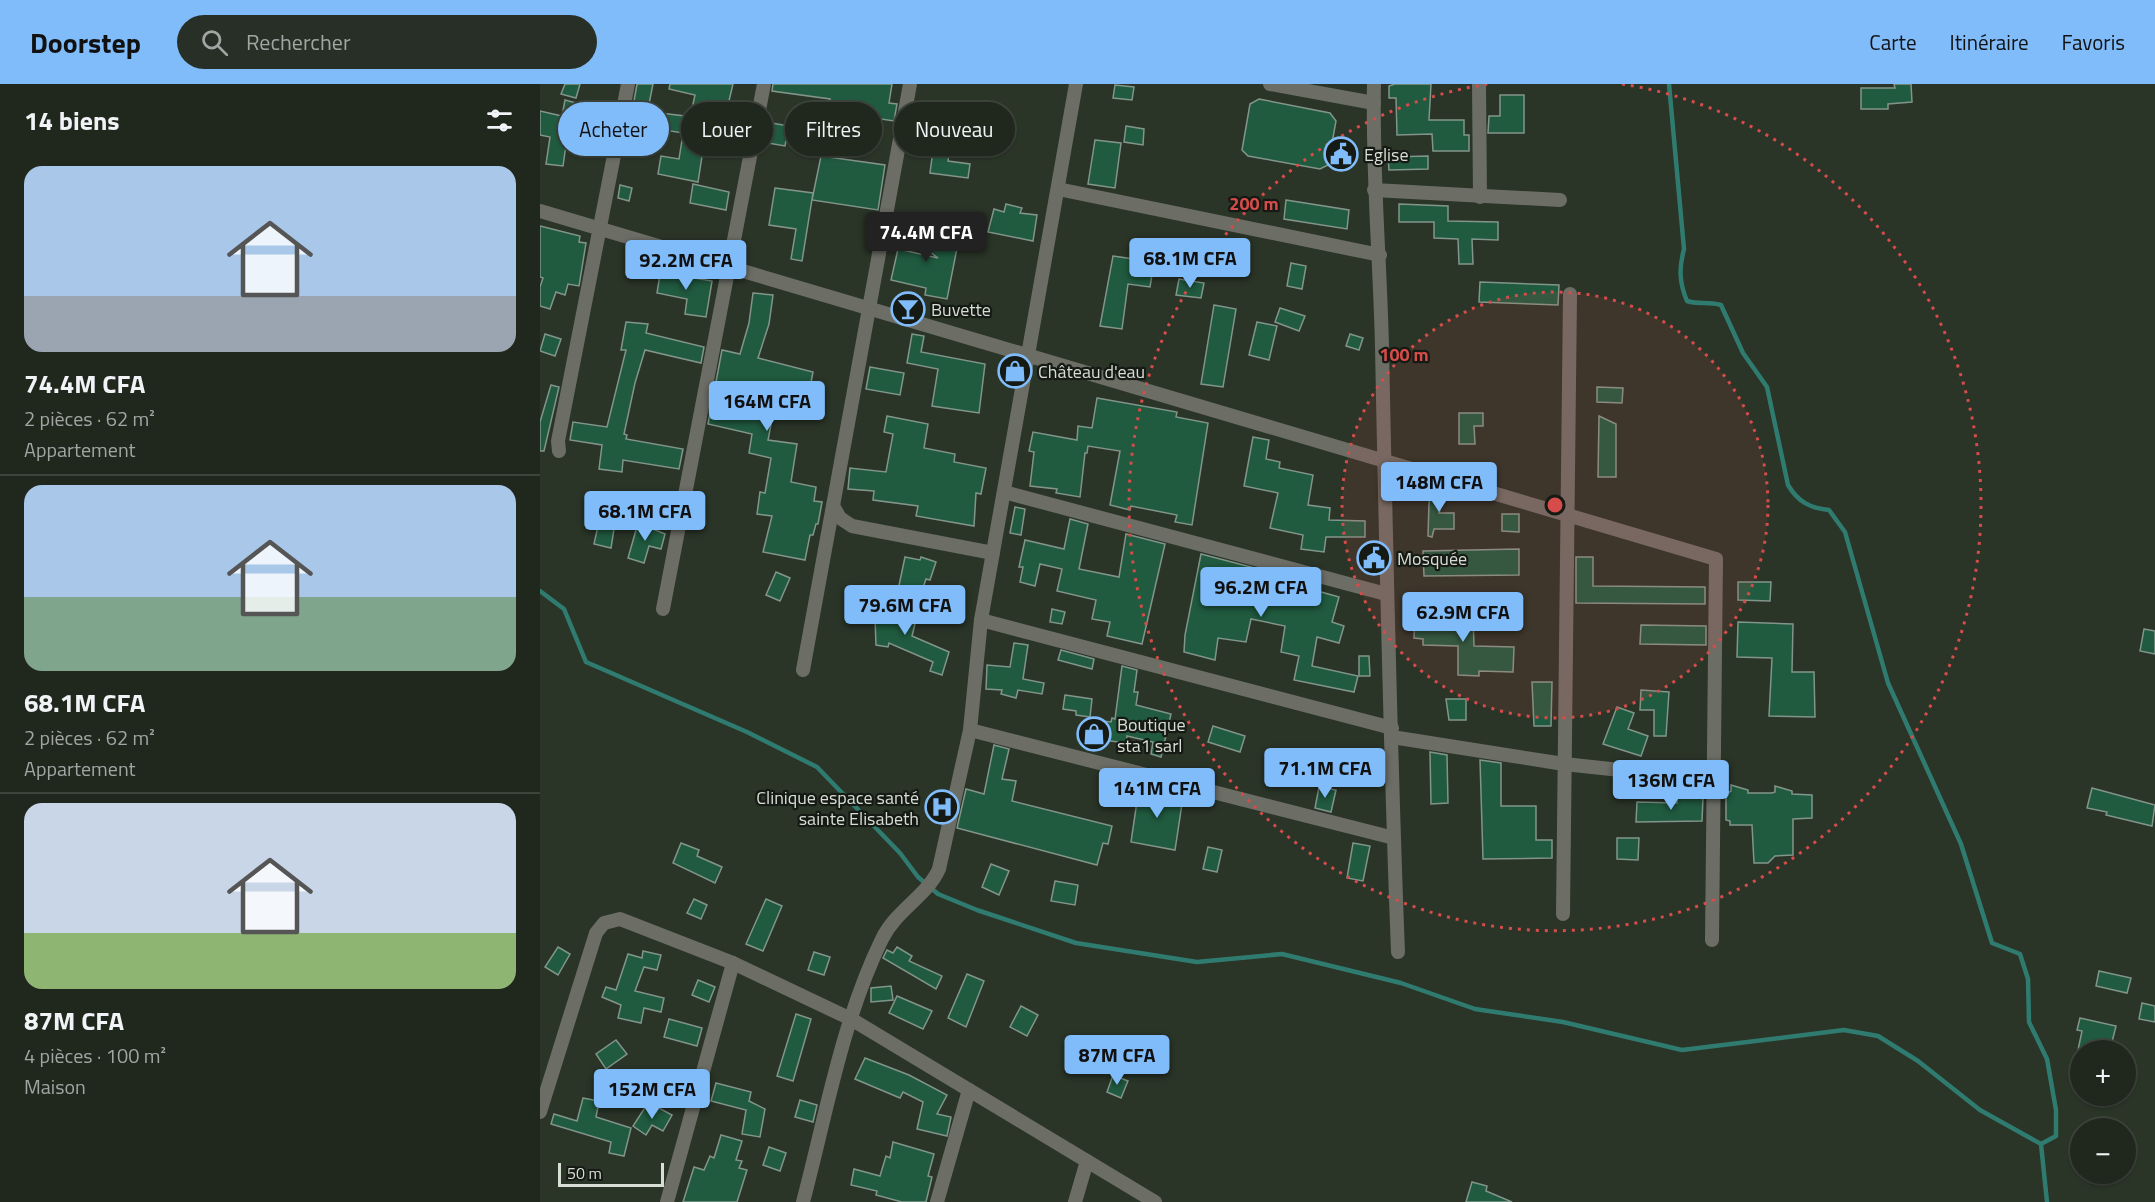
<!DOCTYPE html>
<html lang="fr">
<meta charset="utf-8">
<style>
:root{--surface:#20271d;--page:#282f26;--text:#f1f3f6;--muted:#a2a5a4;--line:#3d443b;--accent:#81bcfa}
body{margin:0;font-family:"Titillium Web",sans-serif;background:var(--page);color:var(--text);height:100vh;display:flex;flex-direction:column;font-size:22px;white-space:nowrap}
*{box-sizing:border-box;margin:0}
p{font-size:20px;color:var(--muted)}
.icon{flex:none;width:33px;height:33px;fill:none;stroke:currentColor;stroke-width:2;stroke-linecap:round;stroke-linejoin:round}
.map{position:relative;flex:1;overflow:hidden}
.details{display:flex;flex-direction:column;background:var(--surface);width:540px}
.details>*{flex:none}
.top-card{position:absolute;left:18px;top:18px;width:570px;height:54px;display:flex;gap:12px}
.tools{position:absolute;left:1530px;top:956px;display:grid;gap:12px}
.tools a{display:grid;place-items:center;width:66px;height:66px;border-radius:50%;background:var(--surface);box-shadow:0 2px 4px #0004,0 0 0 2px var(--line);font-size:30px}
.scale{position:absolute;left:18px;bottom:15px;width:106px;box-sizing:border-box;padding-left:6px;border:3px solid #d8ded5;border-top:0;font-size:16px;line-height:21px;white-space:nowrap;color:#d8ded5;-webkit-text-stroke:4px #151a14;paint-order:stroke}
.price{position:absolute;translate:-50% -51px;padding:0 14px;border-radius:6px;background:var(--accent);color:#111;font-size:20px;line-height:39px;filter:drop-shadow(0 2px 3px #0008)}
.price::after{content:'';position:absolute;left:50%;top:36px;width:18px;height:14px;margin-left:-9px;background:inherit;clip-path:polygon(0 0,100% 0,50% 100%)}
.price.selected{background:#222;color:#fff}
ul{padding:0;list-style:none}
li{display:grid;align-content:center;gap:12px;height:318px;padding:0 24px}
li+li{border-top:2px solid var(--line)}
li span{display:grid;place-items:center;height:186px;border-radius:18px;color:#555}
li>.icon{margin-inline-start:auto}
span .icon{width:108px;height:108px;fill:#fffc;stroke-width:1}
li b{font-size:26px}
h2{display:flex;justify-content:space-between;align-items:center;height:72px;padding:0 24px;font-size:26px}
.tag{padding:0 21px;border-radius:27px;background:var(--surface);box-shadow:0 2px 4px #0004,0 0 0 2px var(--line);font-size:21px;line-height:54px}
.tag.selected{background:var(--accent);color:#111}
header{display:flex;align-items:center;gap:36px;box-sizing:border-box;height:84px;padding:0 30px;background:var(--accent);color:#111}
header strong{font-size:28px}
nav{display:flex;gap:33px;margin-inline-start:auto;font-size:21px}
.search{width:420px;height:54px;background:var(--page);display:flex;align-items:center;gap:15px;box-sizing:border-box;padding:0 21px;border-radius:33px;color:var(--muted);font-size:22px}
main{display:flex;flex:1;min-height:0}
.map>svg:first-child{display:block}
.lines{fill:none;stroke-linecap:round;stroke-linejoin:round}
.stream{stroke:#307b70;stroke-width:4.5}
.building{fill:#205a3f;stroke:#82958a;stroke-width:1.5}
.minor{stroke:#6c6d65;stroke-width:14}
.ring{fill:none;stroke:#d64c4b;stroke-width:3;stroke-dasharray:3 6}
.labels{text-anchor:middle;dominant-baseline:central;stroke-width:4.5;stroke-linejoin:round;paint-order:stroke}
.poi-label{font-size:18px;fill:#d8ded5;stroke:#151a14;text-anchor:start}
.centre{fill:#d64c4b;stroke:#151a14;stroke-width:3}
.ring-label{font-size:18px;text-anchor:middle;font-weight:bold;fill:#d64c4b;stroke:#151a14;stroke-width:4.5;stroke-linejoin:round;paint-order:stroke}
</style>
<header>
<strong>Doorstep</strong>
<div class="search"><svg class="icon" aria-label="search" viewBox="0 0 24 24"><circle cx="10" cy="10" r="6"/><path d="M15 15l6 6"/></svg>Rechercher</div>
<nav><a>Carte</a><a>Itinéraire</a><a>Favoris</a></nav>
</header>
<main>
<section class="details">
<h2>14 biens<svg class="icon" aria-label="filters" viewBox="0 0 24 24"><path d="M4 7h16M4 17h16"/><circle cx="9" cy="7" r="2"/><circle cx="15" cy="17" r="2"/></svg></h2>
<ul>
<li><span style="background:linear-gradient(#a9c7e8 70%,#9aa5b1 0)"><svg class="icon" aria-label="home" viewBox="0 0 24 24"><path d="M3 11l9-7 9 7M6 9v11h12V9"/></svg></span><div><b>74.4M CFA</b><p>2 pièces · 62 m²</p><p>Appartement</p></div></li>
<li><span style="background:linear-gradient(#a9c7e8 60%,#7fa58c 0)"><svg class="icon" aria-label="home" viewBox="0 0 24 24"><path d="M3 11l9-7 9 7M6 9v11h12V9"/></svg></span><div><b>68.1M CFA</b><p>2 pièces · 62 m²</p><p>Appartement</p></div></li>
<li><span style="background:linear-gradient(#c9d6e8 70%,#8fb573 0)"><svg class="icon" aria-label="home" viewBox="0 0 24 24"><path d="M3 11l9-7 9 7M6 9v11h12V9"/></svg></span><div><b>87M CFA</b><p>4 pièces · 100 m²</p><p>Maison</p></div></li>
</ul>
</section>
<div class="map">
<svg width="1615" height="1118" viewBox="0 0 1615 1118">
<rect width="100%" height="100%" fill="#2a3427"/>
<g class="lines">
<g class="stream">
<path d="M1129,0L1144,165C1139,184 1139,198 1147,217C1159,221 1168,217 1181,221L1203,269L1227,303L1248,401C1258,418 1270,424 1289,426L1305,448L1348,599L1421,760L1452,859L1480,870L1488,895L1489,938L1507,975L1516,1026V1052L1501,1060"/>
<polyline points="0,507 24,525 46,578 207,648 277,683 360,769 378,793 398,810 437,826 536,859 657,878 742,870 861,899 935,925 1023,938 1142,966 1304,946 1338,952 1378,977 1440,1026 1501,1060 1507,1118"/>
</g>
</g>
<g class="building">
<polygon points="25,0 40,0 36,14 21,10"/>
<polygon points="97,0 113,0 109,20 94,17"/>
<polygon points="130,0 193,0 188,21 205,25 201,45 150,34 155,11 129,5"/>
<polygon points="233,0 352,0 349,19 357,20 354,37 288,27 290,15 232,7"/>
<polygon points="855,0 891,0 889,36 924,36 924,51 929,51 929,67 893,67 892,50 857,51 856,14 849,14 849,2"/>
<polygon points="1354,0 1371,0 1372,18 1348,20 1348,25 1321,25 1321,4 1355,4"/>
<polygon points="575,1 594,3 592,16 573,14"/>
<polygon points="960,11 984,11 984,49 948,49 949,32 960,32"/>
<polygon points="719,15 790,29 796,37 788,81 780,85 708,72 702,66 710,20"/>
<polygon points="25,16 40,20 33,56 27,54 23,82 6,80 10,53 0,51 0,27 22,32"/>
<polygon points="120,29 145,32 143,49 117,45"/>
<polygon points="226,38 249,42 245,62 222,58"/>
<polygon points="381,40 412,45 408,77 430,80 428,94 390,89 393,66 378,64"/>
<polygon points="586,42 604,45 603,61 584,58"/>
<polygon points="142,56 164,59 158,98 118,90 121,72 139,75"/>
<polygon points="555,56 581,59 575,104 548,100"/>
<polygon points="281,72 345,81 338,126 272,116"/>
<polygon points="888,72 888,85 849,86 848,73"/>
<polygon points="153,100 189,108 186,126 150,119"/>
<polygon points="80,101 92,104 89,117 78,114"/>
<polygon points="235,104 273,109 262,177 251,175 256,145 229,141"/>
<polygon points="746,116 809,126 807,145 744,135"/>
<polygon points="466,120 482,124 480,129 497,131 493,157 448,148 454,125 464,128"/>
<polygon points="859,120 908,122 908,137 958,138 958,156 932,155 933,180 919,180 918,155 894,154 894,138 859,138"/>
<polygon points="366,130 379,139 371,149 418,159 407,215 385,211 386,204 351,196 358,165 398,174 356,142"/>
<polygon points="0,142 40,152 39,158 46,159 39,202 28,200 25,211 16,208 10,225 0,222 0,203 3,194 0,193"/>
<polygon points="573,172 614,178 610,203 588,200 582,245 560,242"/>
<polygon points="751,179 766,182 762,205 747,202"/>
<polygon points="121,184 137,187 136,191 172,197 166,233 145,230 147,215 117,209"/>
<polygon points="639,195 664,199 661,214 636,211"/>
<polygon points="940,198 1019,201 1018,221 939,218"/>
<polygon points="213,209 233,211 229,240 218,274 273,288 270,304 239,300 228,356 257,360 251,398 276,403 274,417 282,418 278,440 276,440 273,451 270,451 265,476 223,468 232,432 217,430 220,408 225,409 231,374 209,369 212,350 168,340 182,266 200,270 209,239"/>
<polygon points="674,221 696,225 683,303 661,300"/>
<polygon points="740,224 765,232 759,247 735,238"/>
<polygon points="86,238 108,240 106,249 164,263 161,279 105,266 95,299 84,350 87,351 86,355 143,365 139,385 83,376 82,388 59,385 62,361 30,356 33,338 67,343 86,266 81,266"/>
<polygon points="717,238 737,242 729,276 709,271"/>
<polygon points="5,250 21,255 15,272 0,267"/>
<polygon points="372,250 384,252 381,268 445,280 439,329 392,322 398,285 367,279"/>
<polygon points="810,250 823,254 819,266 806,262"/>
<polygon points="330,283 364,289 360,311 326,305"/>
<polygon points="11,301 19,303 4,367 0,367 0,338"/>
<polygon points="1057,303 1083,304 1082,319 1057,318"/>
<polygon points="557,314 637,328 636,333 668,339 652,441 635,438 637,431 591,422 590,426 570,421 580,367 548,362 547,369 545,369 540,413 516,409 517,405 490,402 494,368 489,367 493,348 537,356 538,342 552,344"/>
<polygon points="919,329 943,329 943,342 934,342 935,360 919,360"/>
<polygon points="347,332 388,340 384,364 415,370 414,378 446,384 441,410 436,409 434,442 376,432 378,422 333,416 334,407 308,405 310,384 346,388 353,350 344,348"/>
<polygon points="1059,332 1076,340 1076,393 1058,393"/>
<polygon points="713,353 729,356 726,375 740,378 739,384 773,391 768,421 790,424 789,436 825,437 825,453 786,453 784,468 761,465 763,451 730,444 738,409 704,402"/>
<polygon points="894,403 906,407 899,429 914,429 914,445 894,445 892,453 888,452 889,419"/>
<polygon points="475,423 485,425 481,451 470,449"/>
<polygon points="962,430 979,430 979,448 962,447"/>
<polygon points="530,435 548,440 539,485 579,493 586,450 625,460 602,560 567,552 570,538 552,535 556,516 517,507 522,485 500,480 495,502 480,498 483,483 479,483 485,456 524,465"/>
<polygon points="98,439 125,450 121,465 109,462 104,479 88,474"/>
<polygon points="58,442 74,445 71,464 54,460"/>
<polygon points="979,465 979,491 884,492 883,467"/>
<polygon points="661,470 734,489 729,510 770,519 774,506 799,513 792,538 804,542 799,559 777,553 772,582 818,592 814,608 754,596 759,572 741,568 745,542 711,535 706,558 678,554 675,576 644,568 645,551"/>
<polygon points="365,473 380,476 381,473 396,478 390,496 386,495 380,513 369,509 368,513 357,511"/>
<polygon points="1036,473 1053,473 1053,502 1165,503 1165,520 1036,519"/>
<polygon points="236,488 250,494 240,517 226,511"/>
<polygon points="1198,498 1231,498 1230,517 1198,516"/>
<polygon points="339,509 354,512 350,535 375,540 372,552 409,568 402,591 390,587 393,578 349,559 348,563 336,561 335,534"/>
<polygon points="512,525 525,528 522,540 510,538"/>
<polygon points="933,529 934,562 974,563 973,588 939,587 939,592 918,591 918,562 883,561 883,555 874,554 875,530"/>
<polygon points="1198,538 1253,540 1252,588 1274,588 1275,633 1229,632 1232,574 1197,573"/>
<polygon points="1101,541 1166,542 1166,561 1100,560"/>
<polygon points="1604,545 1615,547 1615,570 1600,567"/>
<polygon points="474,559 488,561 483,595 504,599 502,610 478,606 476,614 461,610 462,606 446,605 447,581 470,583"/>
<polygon points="521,566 554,575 552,585 518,576"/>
<polygon points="819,572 829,572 830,592 819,592"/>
<polygon points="582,582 597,586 594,608 598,608 596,621 631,630 621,673 611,670 613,658 587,652 586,659 563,656 562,660 550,658 554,636 571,638 572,634 575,635"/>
<polygon points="992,598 1012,598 1011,642 994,642"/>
<polygon points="1101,606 1129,608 1126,652 1114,652 1114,626 1100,626"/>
<polygon points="525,611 552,615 550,633 536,631 536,627 523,625"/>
<polygon points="906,615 926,615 926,636 909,636"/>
<polygon points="1077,623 1094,629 1088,645 1108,652 1101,672 1063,660"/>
<polygon points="673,642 705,652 700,668 668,658"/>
<polygon points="454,661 469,665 462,695 476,697 472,717 572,742 568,760 563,759 557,781 417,744 426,705 444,710"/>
<polygon points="890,668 907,671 908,719 891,720"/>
<polygon points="940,676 961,679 961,722 996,722 996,756 1012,756 1012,774 943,775"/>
<polygon points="1191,701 1208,706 1208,709 1232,709 1235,708 1235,702 1252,707 1252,710 1272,711 1272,734 1253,735 1253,771 1235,772 1228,779 1214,779 1212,741 1190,741 1190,737 1186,736 1186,710 1191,707"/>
<polygon points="779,703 796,706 791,728 775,724"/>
<polygon points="599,704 643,713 635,766 591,758"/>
<polygon points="1552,704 1615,721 1612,742 1566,731 1567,728 1547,724"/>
<polygon points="1137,713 1163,714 1162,737 1096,738 1097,718 1137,719"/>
<polygon points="1077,754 1099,754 1098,776 1077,775"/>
<polygon points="141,759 159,766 157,772 182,783 175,799 133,779"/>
<polygon points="813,759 830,762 823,797 807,794"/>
<polygon points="668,763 682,766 677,788 663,785"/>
<polygon points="451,780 469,787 459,811 442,803"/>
<polygon points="515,797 538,801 535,821 511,817"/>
<polygon points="154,815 167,821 161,835 147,829"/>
<polygon points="226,815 242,822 223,867 206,860"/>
<polygon points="18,863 30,870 18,891 5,883"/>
<polygon points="357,863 372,872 369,877 402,892 396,905 343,874 347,866 353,869"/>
<polygon points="103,867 121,871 117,886 104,883 95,907 124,914 121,928 104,924 101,939 78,934 81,921 62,913 66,903 76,906 88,870 102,874"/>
<polygon points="274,868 290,873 284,891 268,886"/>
<polygon points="1559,887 1591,894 1587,909 1556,902"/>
<polygon points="427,890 444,897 426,943 408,934"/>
<polygon points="158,896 175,903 169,918 152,911"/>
<polygon points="351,902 353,916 331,918 331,904"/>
<polygon points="357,912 392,927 383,945 349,929"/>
<polygon points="1602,919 1615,922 1615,938 1599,935"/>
<polygon points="481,922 498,931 487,952 470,943"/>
<polygon points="256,930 271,935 253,997 237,992"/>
<polygon points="1540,934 1576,942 1570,966 1538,966 1542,947 1537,946"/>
<polygon points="129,935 162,944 157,962 124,953"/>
<polygon points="76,956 87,970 66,985 56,970"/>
<polygon points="325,974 369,991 407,1011 397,1030 411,1033 407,1052 377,1045 383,1018 363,1008 360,1014 315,995"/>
<polygon points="573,991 588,997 581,1014 567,1008"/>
<polygon points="176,999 211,1008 209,1017 225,1025 220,1053 202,1050 206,1026 171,1017"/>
<polygon points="43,1014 59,1017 56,1033 91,1044 84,1072 69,1069 71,1058 11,1040 14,1030 37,1037"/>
<polygon points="260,1016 277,1021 273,1038 255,1033"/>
<polygon points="106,1022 116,1028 119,1024 132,1031 123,1047 112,1041 106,1051 93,1042"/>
<polygon points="181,1051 202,1057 196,1076 202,1077 199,1084 207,1086 197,1118 143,1118 154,1083 164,1086 170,1072 174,1074"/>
<polygon points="353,1058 394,1070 388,1092 392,1093 386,1118 362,1118 336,1111 337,1107 311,1101 314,1085 340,1092 346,1072 350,1074"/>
<polygon points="229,1063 246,1069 240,1087 223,1081"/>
<polygon points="932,1098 947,1102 946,1107 972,1118 926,1118"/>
</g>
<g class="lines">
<g class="minor">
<polyline points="730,0 834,19"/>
<path d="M834,0C832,88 840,175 842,263C846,465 850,666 858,868"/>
<polyline points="939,0 940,113"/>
<polyline points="518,105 840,171"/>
<polyline points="834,106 1020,116"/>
<polyline points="0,127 1176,475 1172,856"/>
<polyline points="19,367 18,357 88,0"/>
<polyline points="464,408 846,510"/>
<polyline points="293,422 300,434 312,442 453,469"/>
<polyline points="123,525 224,0"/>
<polyline points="441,536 852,644"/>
<polyline points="263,586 370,0"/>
<polyline points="430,646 854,754"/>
<polyline points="852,653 1024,680 1174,696"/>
<polyline points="1023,830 1030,210"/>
<polyline points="0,1028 56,849 64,839 80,835 193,879 311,935 615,1118"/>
<polyline points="127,1118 193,879"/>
<path d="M263,1118C286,1031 302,937 342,855C356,826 387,812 399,785L430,646L441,536L536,0"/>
<polyline points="397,1118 429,1006"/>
<polyline points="535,1118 547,1077"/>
</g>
</g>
<circle cx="1015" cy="421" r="213" fill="#d64c4b" fill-opacity=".12"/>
<g class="ring">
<circle cx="1015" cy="421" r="213"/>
<path d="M1082 0A426 426 0 1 1 948 0"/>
</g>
<defs>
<symbol id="civic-ring" viewBox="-11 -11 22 22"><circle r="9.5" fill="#151a14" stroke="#81bcfa" stroke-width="1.5"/><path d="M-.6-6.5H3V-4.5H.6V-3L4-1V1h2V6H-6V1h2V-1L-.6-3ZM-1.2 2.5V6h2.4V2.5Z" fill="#81bcfa"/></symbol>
<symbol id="bar-ring" viewBox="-11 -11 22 22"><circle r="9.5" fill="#151a14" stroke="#81bcfa" stroke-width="1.5"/><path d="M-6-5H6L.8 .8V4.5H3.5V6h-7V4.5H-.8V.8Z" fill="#81bcfa"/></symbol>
<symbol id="shop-ring" viewBox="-11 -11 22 22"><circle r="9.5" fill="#151a14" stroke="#81bcfa" stroke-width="1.5"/><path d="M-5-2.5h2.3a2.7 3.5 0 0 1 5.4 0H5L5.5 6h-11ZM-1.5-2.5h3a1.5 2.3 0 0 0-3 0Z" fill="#81bcfa"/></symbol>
<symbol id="hospital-ring" viewBox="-11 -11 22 22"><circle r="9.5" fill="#151a14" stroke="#81bcfa" stroke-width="1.5"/><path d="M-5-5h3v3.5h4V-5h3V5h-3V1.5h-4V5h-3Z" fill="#81bcfa"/></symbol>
</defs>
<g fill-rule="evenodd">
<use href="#civic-ring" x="782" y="51" width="38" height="38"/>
<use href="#bar-ring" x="349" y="206" width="38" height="38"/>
<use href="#shop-ring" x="456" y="268" width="38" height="38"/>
<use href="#civic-ring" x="815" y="455" width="38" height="38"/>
<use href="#shop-ring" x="535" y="631" width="38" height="38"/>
<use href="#hospital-ring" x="383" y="704" width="38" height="38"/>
</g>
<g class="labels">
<g class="poi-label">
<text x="824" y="70">Eglise</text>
<text x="391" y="225">Buvette</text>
<text x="498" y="287">Château d'eau</text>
<text x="857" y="474">Mosquée</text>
<text x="577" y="640">Boutique<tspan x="577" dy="21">sta1 sarl</tspan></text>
<text x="379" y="713" text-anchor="end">Clinique espace santé<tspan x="379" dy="21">sainte Elisabeth</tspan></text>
</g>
</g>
<circle cx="1015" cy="421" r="9" class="centre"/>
<g class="ring-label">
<text x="714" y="126">200 m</text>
<text x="864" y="277">100 m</text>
</g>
</svg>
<div class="tools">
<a>+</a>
<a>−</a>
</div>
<div class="scale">50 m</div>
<b class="price selected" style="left:386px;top:179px">74.4M CFA</b>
<b class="price" style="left:650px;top:205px">68.1M CFA</b>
<b class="price" style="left:146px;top:207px">92.2M CFA</b>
<b class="price" style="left:227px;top:348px">164M CFA</b>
<b class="price" style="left:899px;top:429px">148M CFA</b>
<b class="price" style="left:105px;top:458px">68.1M CFA</b>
<b class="price" style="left:721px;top:534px">96.2M CFA</b>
<b class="price" style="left:365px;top:552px">79.6M CFA</b>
<b class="price" style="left:923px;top:559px">62.9M CFA</b>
<b class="price" style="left:785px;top:715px">71.1M CFA</b>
<b class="price" style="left:1131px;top:727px">136M CFA</b>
<b class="price" style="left:617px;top:735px">141M CFA</b>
<b class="price" style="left:577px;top:1002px">87M CFA</b>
<b class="price" style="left:112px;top:1036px">152M CFA</b>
<div class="top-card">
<a class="tag selected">Acheter</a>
<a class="tag">Louer</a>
<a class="tag">Filtres</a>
<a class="tag">Nouveau</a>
</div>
</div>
</main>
